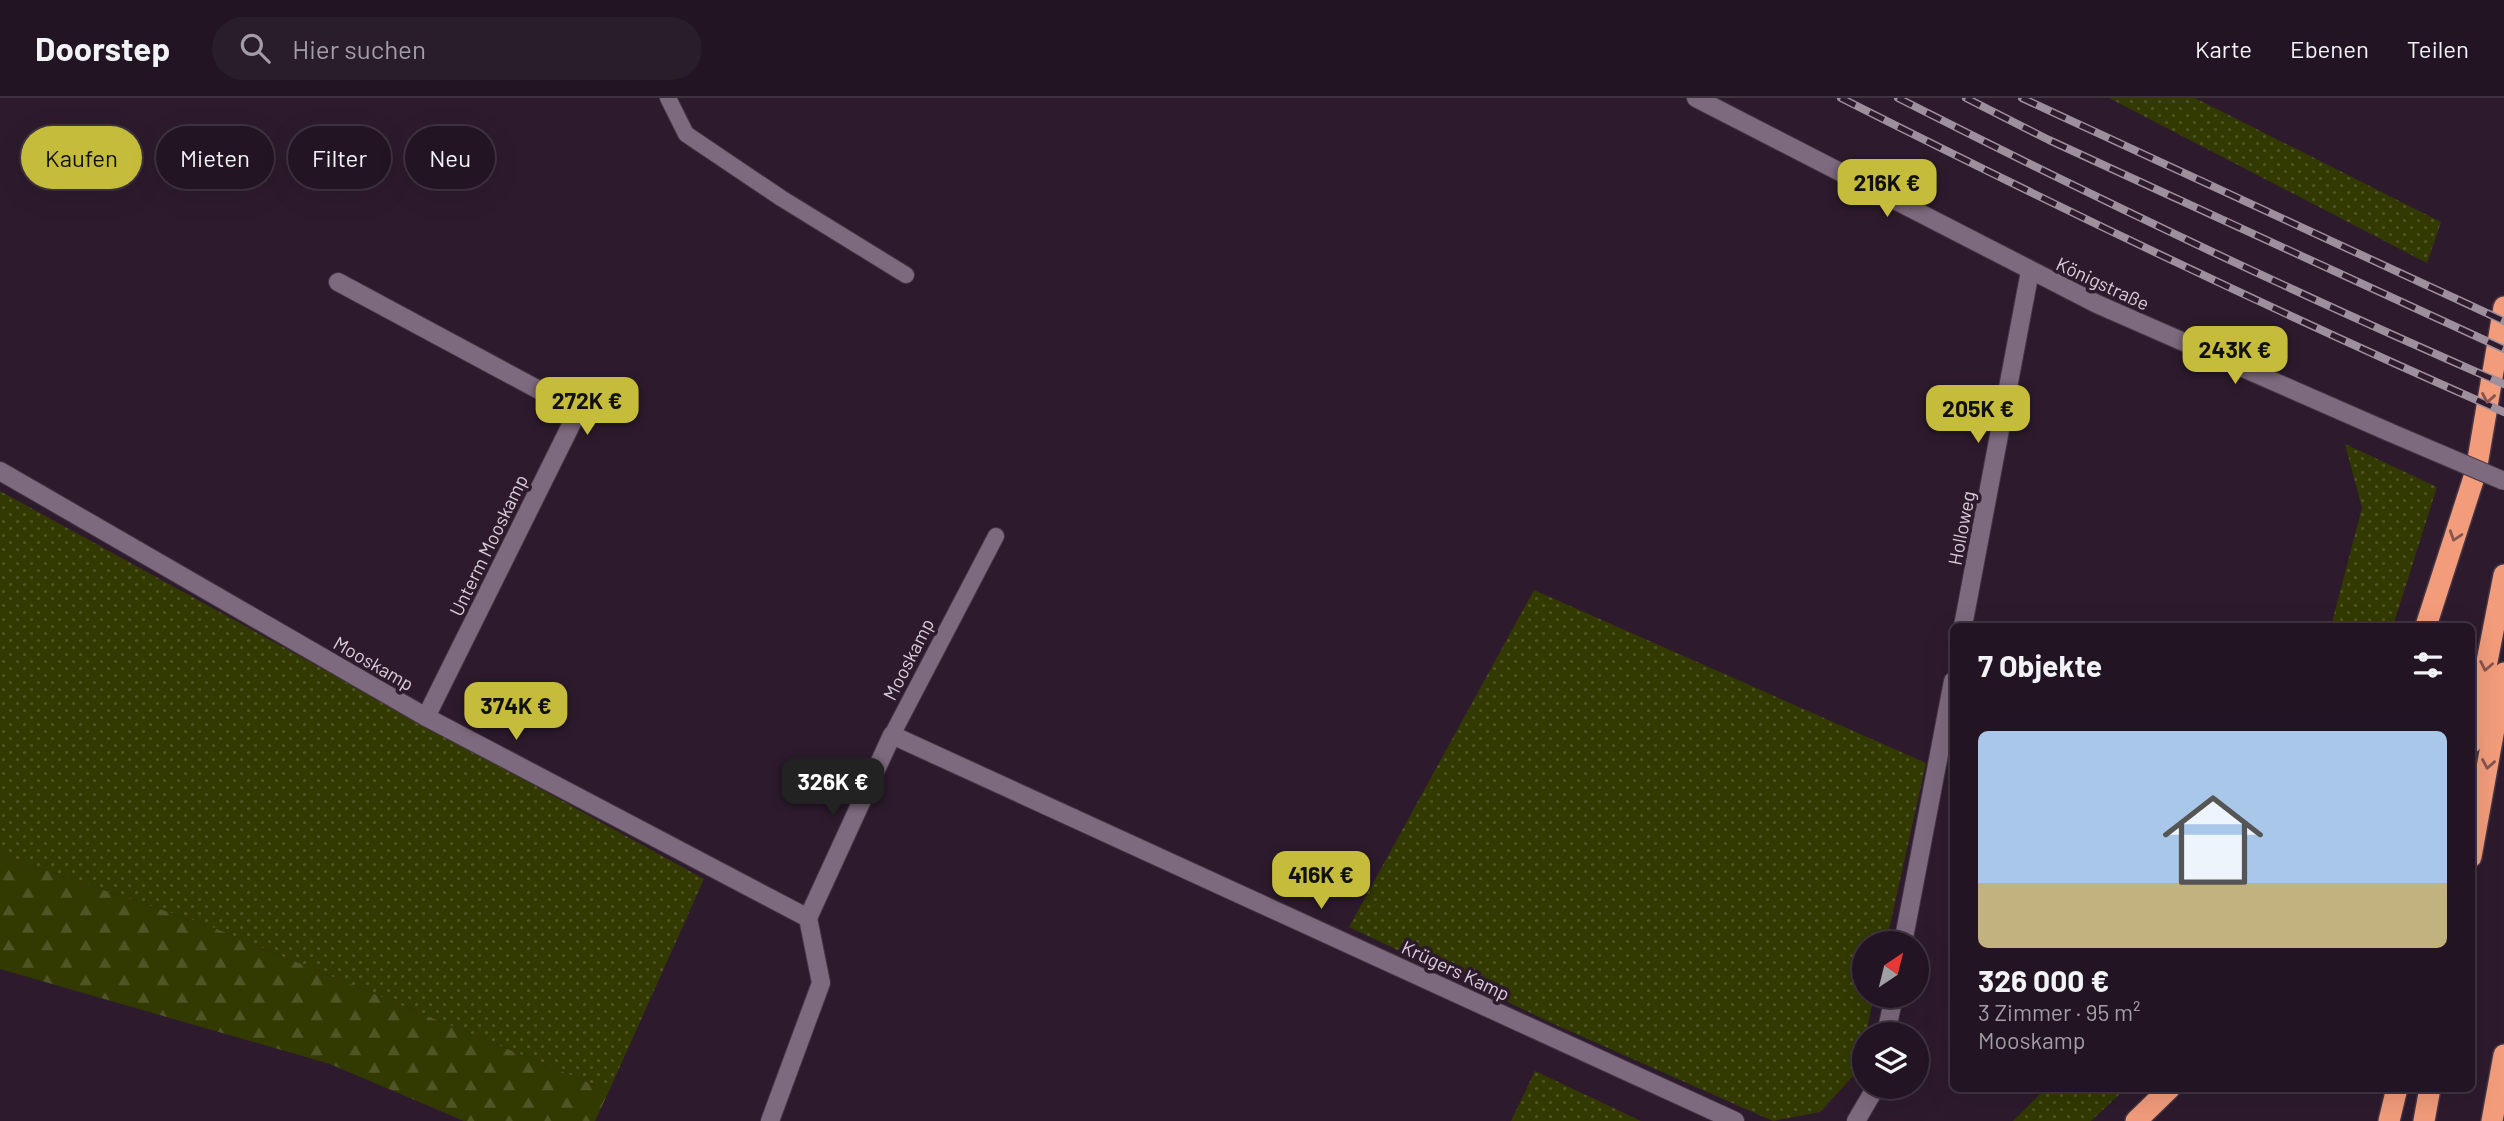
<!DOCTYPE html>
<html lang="de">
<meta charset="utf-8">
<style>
:root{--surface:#221422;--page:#2a1d2a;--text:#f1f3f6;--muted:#a29ea5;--line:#3f3340;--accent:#c6bc3c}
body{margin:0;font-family:Barlow,sans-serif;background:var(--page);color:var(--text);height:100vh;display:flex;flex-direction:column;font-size:26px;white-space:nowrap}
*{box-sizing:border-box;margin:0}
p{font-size:23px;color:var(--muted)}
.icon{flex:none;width:38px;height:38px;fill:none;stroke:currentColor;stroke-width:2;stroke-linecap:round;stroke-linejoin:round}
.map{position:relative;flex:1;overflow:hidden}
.sheet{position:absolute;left:1950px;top:525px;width:525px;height:469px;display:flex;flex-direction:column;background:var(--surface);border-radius:10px;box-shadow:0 7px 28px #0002,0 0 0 2px var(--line)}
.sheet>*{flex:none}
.guide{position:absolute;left:21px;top:28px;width:665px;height:63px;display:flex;gap:14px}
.needle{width:46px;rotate:35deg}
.tools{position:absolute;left:1852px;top:833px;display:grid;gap:14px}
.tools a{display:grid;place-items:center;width:77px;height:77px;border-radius:50%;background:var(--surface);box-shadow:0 7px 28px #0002,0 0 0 2px var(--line);font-size:35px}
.price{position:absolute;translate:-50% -60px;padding:0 16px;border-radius:14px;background:var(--accent);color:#111;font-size:23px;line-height:46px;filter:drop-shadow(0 2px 4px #0008)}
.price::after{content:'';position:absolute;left:50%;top:42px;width:21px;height:16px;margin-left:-10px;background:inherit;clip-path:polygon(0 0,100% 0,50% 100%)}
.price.selected{background:#222;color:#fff}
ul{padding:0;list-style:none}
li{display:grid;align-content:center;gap:14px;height:371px;padding:0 28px}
li span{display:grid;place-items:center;height:217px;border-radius:10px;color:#555}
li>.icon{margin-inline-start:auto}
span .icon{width:126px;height:126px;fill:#fffc;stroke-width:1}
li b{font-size:30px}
h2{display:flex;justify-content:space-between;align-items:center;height:84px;padding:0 28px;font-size:30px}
.chip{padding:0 24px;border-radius:32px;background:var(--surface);box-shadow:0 7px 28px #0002,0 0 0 2px var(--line);font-size:24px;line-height:63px}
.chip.selected{background:var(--accent);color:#111}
header{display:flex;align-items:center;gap:42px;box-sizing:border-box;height:98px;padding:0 35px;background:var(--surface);border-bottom:2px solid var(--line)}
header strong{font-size:33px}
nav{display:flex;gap:38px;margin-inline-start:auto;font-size:24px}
.search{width:490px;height:63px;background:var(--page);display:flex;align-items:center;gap:18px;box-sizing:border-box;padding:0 24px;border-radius:38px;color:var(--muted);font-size:26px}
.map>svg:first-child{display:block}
.grass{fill:url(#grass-dots)}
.forest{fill:url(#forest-firs)}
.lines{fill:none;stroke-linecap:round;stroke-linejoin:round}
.service-casing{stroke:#443644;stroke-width:18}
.minor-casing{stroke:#443644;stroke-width:20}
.motorway-casing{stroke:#443644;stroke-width:24}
.service{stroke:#7e6a7e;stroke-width:16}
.minor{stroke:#7e6a7e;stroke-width:18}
.motorway{stroke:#f29c7b;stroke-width:21}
.rail-casing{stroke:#9d8f9c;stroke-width:8}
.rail{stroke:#2d1b2d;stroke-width:5;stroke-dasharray:16;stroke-linecap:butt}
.minor-bridge-casing{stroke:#443644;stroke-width:20;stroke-linecap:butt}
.minor-bridge{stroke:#7e6a7e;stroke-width:18}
.oneway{stroke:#865550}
.labels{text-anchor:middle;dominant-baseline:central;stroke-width:7;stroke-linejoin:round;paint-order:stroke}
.street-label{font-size:19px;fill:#daced9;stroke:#2d1b2d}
</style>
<header>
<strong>Doorstep</strong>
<div class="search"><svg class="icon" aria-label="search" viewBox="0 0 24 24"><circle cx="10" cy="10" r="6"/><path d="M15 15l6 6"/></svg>Hier suchen</div>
<nav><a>Karte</a><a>Ebenen</a><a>Teilen</a></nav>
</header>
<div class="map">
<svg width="2504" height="1023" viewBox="0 0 2504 1023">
<defs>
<pattern id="grass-dots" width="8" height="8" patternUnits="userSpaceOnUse" patternTransform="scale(1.75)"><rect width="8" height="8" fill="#323a01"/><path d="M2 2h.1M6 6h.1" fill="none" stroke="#4f5525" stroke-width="1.8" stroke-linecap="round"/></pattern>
<pattern id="forest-firs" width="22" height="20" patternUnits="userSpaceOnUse" patternTransform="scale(1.75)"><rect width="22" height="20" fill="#323a01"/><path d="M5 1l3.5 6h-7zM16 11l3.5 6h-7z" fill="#4f5525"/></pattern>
</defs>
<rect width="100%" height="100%" fill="#2d1b2d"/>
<g class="grass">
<polygon points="2109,0 2195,0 2441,124 2427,165"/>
<polygon points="2345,346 2437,389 2393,528 2331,528 2362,410"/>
<polygon points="0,393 704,781 609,993 207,827 0,757"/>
<polygon points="1534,492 1926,665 1886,845 1864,845 1864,898 1874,898 1866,936 1864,936 1858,973 1820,1014 1773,1023 1556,927 1349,829"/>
<polygon points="1535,973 1641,1023 1511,1023"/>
<polygon points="2045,991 2045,990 2125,991 2091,1023 2013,1023"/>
</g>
<polygon class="forest" points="0,757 207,827 609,993 595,1023 464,1023 330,966 0,871"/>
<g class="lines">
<defs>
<g id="service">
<polyline points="668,0 686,36 781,100 906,177"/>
<polyline points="892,637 996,438"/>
</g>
<g id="minor">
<polyline points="1696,0 2097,206 2389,334"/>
<polyline points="338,184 578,313 426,619"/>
<polyline points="0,373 426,619 808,820 821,885 770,1023"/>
<polyline points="1963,528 2030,173"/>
<polyline points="808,820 892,637 1735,1023"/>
<polyline points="1903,845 1953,583"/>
<polyline points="1886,936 1894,898"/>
<polyline points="1856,1023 1876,989"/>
</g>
<g id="motorway">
<polyline points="2426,528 2476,373 2504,209"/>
<polyline points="2471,645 2504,477"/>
<polyline points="2471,759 2504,575"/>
<polyline points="2136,1023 2170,990"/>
<polyline points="2389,1023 2397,990"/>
<polyline points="2424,1023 2430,990"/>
<polyline points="2492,1023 2504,957"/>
</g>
</defs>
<use href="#service" class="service-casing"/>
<use href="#minor" class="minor-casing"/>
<use href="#motorway" class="motorway-casing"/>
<use href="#service" class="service"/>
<use href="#minor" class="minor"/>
<use href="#motorway" class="motorway"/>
<defs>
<g id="rail">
<path d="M1841,0C2059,110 2280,216 2504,314"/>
<path d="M1898,0C2097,101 2299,197 2504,286"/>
<polyline points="1966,0 2049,42 2504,251"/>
<polyline points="2022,0 2504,223"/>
</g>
</defs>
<use href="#rail" class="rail-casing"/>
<use href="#rail" class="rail"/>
<defs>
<polyline id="minor-bridge" points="2389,334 2504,383"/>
</defs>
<use href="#minor-bridge" class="minor-bridge-casing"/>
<use href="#minor-bridge" class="minor-bridge"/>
</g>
<defs><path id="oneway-chevron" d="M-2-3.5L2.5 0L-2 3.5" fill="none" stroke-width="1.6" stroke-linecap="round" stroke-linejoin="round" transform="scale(1.75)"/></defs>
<g class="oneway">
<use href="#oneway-chevron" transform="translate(2488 300) rotate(100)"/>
<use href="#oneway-chevron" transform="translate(2455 438) rotate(108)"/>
<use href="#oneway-chevron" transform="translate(2486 568) rotate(101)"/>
<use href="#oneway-chevron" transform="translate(2488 666) rotate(100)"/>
</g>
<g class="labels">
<g class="street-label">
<text transform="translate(2103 185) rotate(25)">Königstraße</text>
<text transform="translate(1961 430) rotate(-79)">Holloweg</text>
<text transform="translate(488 447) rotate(-64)">Unterm Mooskamp</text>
<text transform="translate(908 561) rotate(-63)">Mooskamp</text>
<text transform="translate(374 565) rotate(30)">Mooskamp</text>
<text transform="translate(1456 872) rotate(25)">Krügers Kamp</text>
</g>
</g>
</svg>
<div class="tools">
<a><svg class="needle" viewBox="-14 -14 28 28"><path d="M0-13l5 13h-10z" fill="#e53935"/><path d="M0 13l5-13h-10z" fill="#a29ea5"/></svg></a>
<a><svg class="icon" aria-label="layers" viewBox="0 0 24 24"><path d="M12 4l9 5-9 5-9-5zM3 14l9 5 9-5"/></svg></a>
</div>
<b class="price" style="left:1887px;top:121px">216K €</b>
<b class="price" style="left:2235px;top:288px">243K €</b>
<b class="price" style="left:587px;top:339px">272K €</b>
<b class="price" style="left:1978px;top:347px">205K €</b>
<b class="price" style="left:516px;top:644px">374K €</b>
<b class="price selected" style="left:833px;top:720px">326K €</b>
<b class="price" style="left:1321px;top:813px">416K €</b>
<div class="guide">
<a class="chip selected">Kaufen</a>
<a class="chip">Mieten</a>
<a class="chip">Filter</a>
<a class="chip">Neu</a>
</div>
<section class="sheet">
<h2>7 Objekte<svg class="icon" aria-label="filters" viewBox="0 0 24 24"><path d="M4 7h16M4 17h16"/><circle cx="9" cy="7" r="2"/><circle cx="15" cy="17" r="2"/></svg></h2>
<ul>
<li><span style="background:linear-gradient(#a9c7e8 70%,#c2b280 0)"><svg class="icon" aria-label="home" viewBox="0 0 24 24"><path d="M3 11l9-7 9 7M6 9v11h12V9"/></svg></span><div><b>326 000 €</b><p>3 Zimmer · 95 m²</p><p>Mooskamp</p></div></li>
</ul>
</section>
</div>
